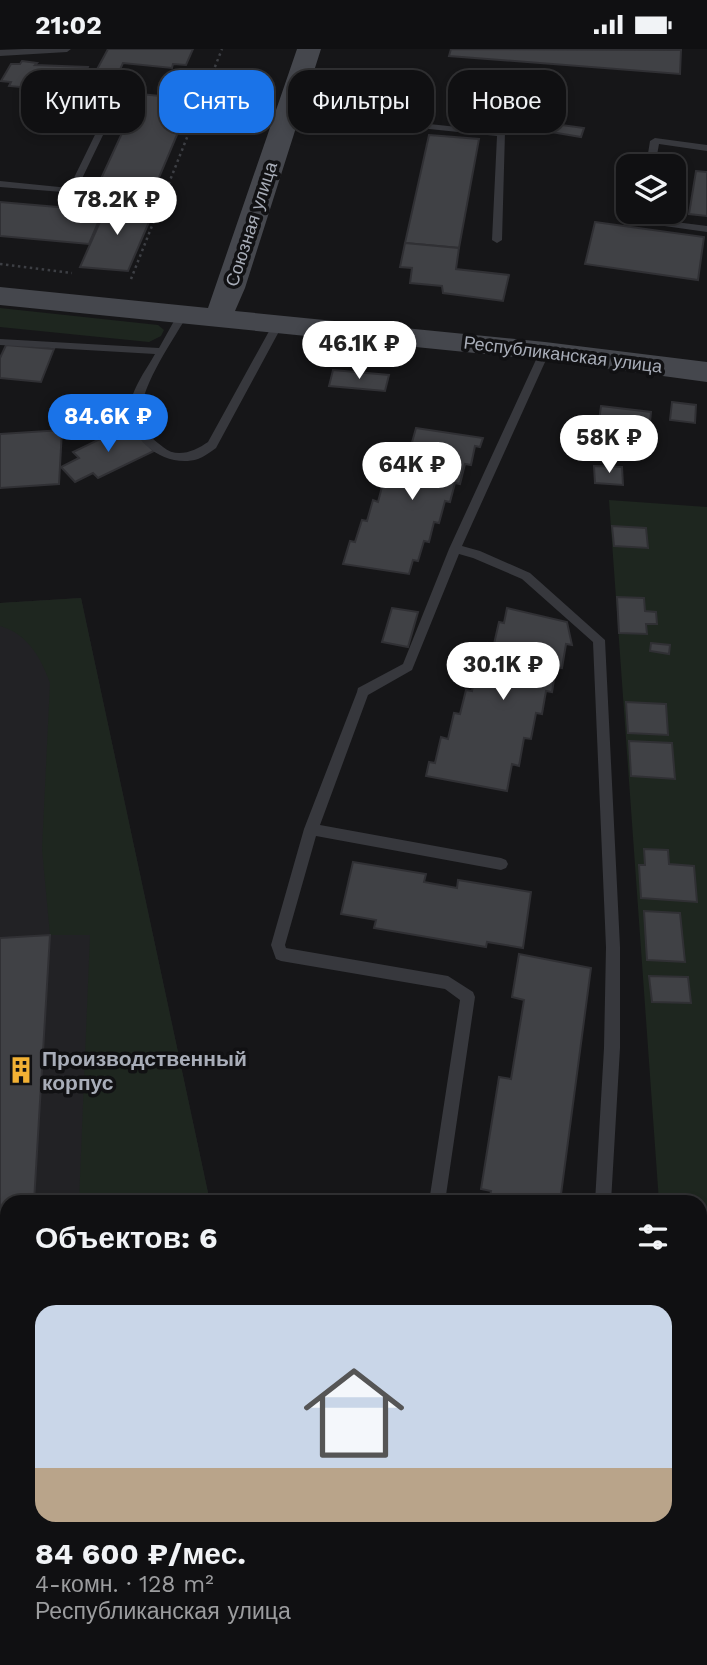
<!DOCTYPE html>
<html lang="ru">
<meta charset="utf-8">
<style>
:root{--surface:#101012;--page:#19191b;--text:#f1f3f6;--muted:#9c9d9f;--line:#303032;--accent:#1a73e8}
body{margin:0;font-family:"Work Sans",sans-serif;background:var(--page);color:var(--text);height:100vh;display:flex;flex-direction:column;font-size:26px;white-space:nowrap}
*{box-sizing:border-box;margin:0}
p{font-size:23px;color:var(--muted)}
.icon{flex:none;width:38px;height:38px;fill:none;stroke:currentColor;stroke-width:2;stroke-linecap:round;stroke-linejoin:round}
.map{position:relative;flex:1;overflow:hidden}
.panel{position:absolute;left:0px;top:1146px;width:707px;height:471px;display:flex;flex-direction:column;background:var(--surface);border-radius:21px 21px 0 0;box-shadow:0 4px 10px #0003,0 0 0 2px var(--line)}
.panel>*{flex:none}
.banner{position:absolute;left:21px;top:21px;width:665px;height:63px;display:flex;gap:14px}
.fabs{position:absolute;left:616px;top:105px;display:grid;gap:14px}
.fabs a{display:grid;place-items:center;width:70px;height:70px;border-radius:14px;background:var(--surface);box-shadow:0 4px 10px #0003,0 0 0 2px var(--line);font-size:35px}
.price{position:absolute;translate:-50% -60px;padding:0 16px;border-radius:24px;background:#fff;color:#222;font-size:23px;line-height:46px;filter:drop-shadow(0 2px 4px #0008)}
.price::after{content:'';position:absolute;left:50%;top:42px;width:21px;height:16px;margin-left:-10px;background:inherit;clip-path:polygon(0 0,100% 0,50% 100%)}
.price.on{background:var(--accent);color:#fff}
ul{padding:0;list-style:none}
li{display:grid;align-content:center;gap:14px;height:371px;padding:0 35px}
li span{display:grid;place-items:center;height:217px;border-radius:21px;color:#555}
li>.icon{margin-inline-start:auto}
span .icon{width:126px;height:126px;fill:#fffc;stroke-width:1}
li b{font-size:30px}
h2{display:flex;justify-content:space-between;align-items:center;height:84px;padding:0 35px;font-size:30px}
.chip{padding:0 24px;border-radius:21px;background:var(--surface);box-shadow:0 4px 10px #0003,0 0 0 2px var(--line);font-size:24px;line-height:63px}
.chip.on{background:var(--accent);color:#fff}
.status{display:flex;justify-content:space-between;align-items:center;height:49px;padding:0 35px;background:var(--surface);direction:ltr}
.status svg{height:19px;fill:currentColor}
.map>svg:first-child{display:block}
.built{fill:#222225}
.green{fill:#1e261f}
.building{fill:#404145;stroke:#303034;stroke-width:2}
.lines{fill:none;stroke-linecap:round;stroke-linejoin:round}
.path-far1{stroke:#3d3f44;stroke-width:2.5;stroke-dasharray:2.5 3.5;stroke-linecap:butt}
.path{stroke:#3d3f44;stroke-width:5;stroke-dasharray:4.5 6;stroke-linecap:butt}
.lane{fill:#37383d;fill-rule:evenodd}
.secondary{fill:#45474d;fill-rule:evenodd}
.labels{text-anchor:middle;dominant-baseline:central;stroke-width:7;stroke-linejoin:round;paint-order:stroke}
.far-street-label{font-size:18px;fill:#a8adb8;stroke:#111113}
.poi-label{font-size:21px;font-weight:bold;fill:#a8adb8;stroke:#111113;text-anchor:start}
</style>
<div class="status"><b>21:02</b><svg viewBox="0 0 49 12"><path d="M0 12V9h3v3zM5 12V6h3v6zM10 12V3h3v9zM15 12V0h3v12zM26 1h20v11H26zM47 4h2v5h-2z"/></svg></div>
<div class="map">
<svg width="707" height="1616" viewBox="0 0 707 1616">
<rect width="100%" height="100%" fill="#161618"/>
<polygon class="built" points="81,549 210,1153 7,1153 7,1610 305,1610 306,1616 0,1616 0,554"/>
<g class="green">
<polygon points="0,259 158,276 164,281 161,287 149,293 0,278"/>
<polygon points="609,451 707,458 707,1564 700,1562 700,1153 659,1153"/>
<path d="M81,549L210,1153H79L90,886H50L42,800L50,634C41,609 28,585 0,577V554Z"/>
<polygon points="1,1464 7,1464 7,1610 305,1610 306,1616 0,1616"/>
</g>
<g class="building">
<polygon points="108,0 193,0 186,16 173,15 172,19 123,14 110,42 87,39"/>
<polygon points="451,0 681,1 680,25 449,7"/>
<polygon points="22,12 37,14 35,16 88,18 87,21 96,22 87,39 76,38 74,43 9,37 11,33 1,32 11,15 20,15"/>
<polygon points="140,45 192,50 150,150 94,145"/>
<polygon points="554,75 584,79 581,88 551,83"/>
<polygon points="429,86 479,90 459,199 405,194"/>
<polygon points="696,122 707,123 707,167 689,165"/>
<polygon points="111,148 137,150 130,164 152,166 128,222 80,218"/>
<polygon points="0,153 103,162 89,195 0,187"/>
<polygon points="595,173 704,188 698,231 585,215"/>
<polygon points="405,194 459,199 456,220 509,226 503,252 443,244 442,237 410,234 412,219 400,218"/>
<polygon points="6,296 54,300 41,333 0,329 0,309"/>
<polygon points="333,321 389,326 385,342 329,337"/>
<polygon points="672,353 696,356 695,374 670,371"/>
<polygon points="601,357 651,363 647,403 634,402 633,406 595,401"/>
<polygon points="129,376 154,402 98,429 93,424 75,433 61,418 79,409 73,403"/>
<polygon points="416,379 483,389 480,398 475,397 471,416 465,415 460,435 455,434 450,453 445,452 439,474 434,473 429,493 424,492 418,512 413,511 409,525 343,515 350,492 355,493 362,471 367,472 373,451 378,453 383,434 389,435 394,415 400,416 406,396 411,397"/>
<polygon points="62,381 59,435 0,439 0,385"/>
<polygon points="594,417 622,418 623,436 595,434"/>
<polygon points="612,477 646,479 648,499 614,497"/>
<polygon points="617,548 644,549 645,562 656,563 657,575 646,575 647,585 619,584"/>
<polygon points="392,559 418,563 408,598 382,593"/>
<polygon points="507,559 567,573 572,596 566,595 562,619 556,618 552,643 546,642 542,665 536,664 531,690 524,689 519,717 512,715 507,742 426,727 429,713 435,714 441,688 448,690 454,664 460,665 466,641 472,642 477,616 483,617 488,594 494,595 499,573 504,574"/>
<polygon points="651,594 670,596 669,605 650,602"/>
<polygon points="626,653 666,655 668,686 628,684"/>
<polygon points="629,692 672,694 675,730 631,727"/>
<polygon points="644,800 668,801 669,815 694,817 697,853 641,849 639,816 645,816"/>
<polygon points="353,813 426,825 424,833 457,839 458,831 531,843 523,899 487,893 486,898 374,879 376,871 341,865"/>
<polygon points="644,862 680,864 685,913 647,911"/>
<polygon points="50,886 34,1153 7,1153 7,1370 0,1370 0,889"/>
<polygon points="519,905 591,919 560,1153 489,1153 491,1142 481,1140 499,1028 511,1030 524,951 512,948"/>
<polygon points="649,927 688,928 691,954 652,953"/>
<polygon points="700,1169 707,1170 707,1213 700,1212"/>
<polygon points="700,1232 707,1233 707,1292 700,1291"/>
<polygon points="700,1291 707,1292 707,1317 700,1317"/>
<polygon points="700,1329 707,1330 707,1380 700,1379"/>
<polygon points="700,1442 707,1443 707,1472 700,1471"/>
<polygon points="700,1606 704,1607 704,1616 681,1616 682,1610 700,1610"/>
</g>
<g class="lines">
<g class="path-far1">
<polyline points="0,215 72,224"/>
<polyline points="131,230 222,0"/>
</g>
<polyline class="path" points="348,1616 350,1610"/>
<g class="lane">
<polygon points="24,0 71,0 67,3 0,7 0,1"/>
<polygon points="114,52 118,55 75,144 0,138 0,132 69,139 110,55"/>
<polygon points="287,60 505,83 502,191 497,194 492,191 497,87 284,65 284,61"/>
<polygon points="655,89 707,96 707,102 659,95 655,117 646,117 650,92"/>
<polygon points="636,163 646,163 644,169 707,177 707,183 636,173"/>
<path d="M183,262L188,265C175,289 128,353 144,379C147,386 157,393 163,398C177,410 195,402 208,393L273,275L278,272L283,275L216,399C210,403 204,408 198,410C166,420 128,392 130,359C131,341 146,321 155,305L0,296V290L159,299L179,263Z"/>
<polygon points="545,299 550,302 462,497 480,502 530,524 605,591 620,898 620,999 611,1153 595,1153 604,999 606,898 593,593 522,530 473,509 459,505 412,621 368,646 320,776 501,809 506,811 508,815 506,819 501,821 316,787 285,896 286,899 448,927 473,943 475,948 445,1153 429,1153 460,951 445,940 281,912 276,910 271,896 304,780 357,643 358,639 403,615 449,500 540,302"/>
<rect x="530" y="1610" width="20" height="6"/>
</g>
<polygon class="secondary" points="297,0 321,0 245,239 235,262 545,293 707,313 707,333 545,311 0,256 0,238 208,259"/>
</g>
<defs>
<symbol id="building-bare" viewBox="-9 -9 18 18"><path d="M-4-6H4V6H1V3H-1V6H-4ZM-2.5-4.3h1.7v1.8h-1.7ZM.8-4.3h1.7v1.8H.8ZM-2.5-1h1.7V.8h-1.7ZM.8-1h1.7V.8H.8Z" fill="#f2b134" stroke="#111113" stroke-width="2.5" paint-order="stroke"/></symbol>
</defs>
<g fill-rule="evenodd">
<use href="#building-bare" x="2" y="1002" width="38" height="38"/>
</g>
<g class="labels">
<g class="far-street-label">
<text transform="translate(251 175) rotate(-72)">Союзная улица</text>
<text transform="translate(563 305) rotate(7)">Республиканская улица</text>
</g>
<g class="poi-label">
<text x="42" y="1009">Производственный<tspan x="42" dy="24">корпус</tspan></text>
</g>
</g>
</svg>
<div class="fabs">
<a><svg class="icon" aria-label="layers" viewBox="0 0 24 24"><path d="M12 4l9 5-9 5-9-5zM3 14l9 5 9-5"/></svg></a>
</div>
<b class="price" style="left:117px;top:188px">78.2K ₽</b>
<b class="price" style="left:359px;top:332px">46.1K ₽</b>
<b class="price on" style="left:108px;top:405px">84.6K ₽</b>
<b class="price" style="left:609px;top:426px">58K ₽</b>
<b class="price" style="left:412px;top:453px">64K ₽</b>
<b class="price" style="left:503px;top:653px">30.1K ₽</b>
<div class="banner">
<a class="chip">Купить</a>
<a class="chip on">Снять</a>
<a class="chip">Фильтры</a>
<a class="chip">Новое</a>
</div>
<section class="panel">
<h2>Объектов: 6<svg class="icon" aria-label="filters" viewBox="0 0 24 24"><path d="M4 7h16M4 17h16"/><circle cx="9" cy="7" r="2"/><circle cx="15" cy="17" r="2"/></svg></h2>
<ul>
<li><span style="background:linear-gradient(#c9d6e8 75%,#b9a48a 0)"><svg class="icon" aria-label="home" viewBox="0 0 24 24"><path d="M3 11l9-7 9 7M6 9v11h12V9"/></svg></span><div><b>84 600 ₽/мес.</b><p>4-комн. · 128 m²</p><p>Республиканская улица</p></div></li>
</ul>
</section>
</div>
